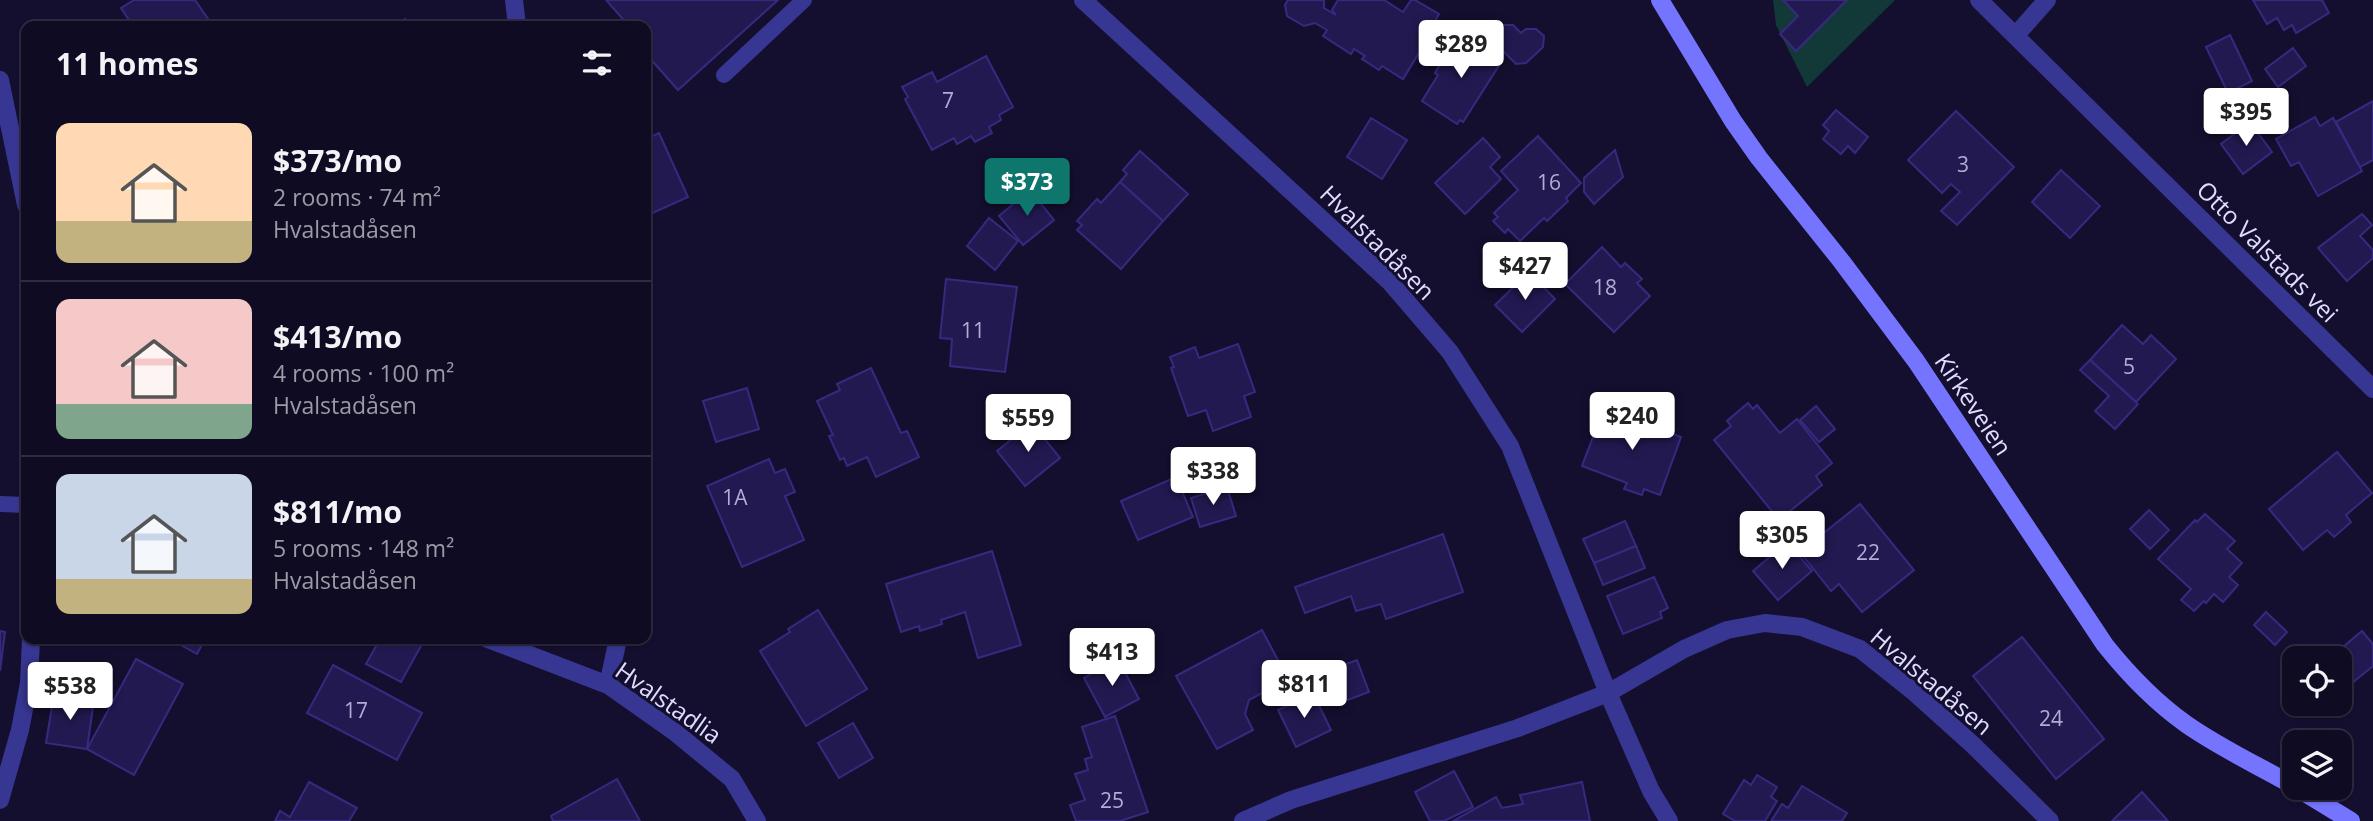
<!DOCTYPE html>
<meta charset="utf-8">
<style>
:root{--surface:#0f0b23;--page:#18142b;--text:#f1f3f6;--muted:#9b9ba6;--line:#2f2b41;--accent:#0f766e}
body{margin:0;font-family:"Open Sans",sans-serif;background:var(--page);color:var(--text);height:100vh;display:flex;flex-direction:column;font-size:26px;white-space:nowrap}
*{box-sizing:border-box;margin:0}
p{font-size:23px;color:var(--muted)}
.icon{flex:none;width:38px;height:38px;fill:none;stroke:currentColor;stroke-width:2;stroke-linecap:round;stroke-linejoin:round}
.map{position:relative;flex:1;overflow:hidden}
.sheet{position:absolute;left:21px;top:21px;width:630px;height:623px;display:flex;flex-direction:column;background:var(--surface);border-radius:14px;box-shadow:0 2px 5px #0004,0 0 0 2px var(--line)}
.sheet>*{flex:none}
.buttons{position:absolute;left:2282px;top:646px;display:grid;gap:14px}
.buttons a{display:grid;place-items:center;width:70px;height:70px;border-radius:14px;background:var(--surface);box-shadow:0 2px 5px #0004,0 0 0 2px var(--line);font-size:35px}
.price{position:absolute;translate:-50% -60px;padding:0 16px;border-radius:7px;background:#fff;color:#222;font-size:23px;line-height:46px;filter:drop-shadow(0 2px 4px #0008)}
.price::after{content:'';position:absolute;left:50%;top:42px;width:21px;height:16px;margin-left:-10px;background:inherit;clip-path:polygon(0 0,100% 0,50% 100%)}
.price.on{background:var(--accent);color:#fff}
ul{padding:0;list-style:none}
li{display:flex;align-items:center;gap:21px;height:175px;padding:0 35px}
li+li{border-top:2px solid var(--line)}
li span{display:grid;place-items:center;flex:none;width:196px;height:140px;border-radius:14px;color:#555}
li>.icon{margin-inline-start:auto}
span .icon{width:84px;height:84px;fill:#fffc;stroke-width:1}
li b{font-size:30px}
h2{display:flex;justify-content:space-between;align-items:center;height:84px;padding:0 35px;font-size:30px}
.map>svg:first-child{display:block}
.green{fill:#123937}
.building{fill:#231951;stroke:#382980;stroke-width:2}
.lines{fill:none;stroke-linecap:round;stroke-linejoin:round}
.service{stroke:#373692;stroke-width:16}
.minor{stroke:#373692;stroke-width:18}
.secondary{stroke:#7474ff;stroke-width:18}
.labels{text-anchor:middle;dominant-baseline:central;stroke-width:6;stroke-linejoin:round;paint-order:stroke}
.number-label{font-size:21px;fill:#b1acd4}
.street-label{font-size:24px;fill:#e0ddff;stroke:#140f2f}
</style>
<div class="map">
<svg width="2373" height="821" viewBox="0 0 2373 821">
<rect width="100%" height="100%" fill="#140f2f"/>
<polygon class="green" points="1773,0 1895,0 1807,87 1776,25"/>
<g class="building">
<polygon points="134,0 195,0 213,26 133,26 121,8"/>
<polygon points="606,0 778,0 678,90 646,54 646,26 629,26"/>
<polygon points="1288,0 1324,0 1324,8 1336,15 1332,10 1338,0 1384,0 1403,12 1411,0 1415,0 1439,14 1431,28 1433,30 1403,79 1382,66 1379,70 1362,59 1365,56 1354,49 1351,54 1323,36 1327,30 1315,23 1304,26 1287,16 1285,5"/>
<polygon points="1783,0 1847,0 1796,51 1780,34 1798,16"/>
<polygon points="2253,0 2322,0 2329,13 2296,33 2292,25 2284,30 2277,18 2267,24"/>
<polygon points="405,19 408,26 390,26"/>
<polygon points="1503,25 1513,25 1521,33 1526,29 1536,29 1544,36 1543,47 1526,63 1516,64 1495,43 1495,33"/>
<polygon points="1464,34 1489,50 1485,55 1500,64 1463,122 1460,120 1457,124 1422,101 1438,75 1435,73 1445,56 1449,58"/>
<polygon points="2230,35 2252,81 2228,93 2206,47"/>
<polygon points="2293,48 2306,66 2278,87 2265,69"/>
<polygon points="986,56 1013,107 999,115 1001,120 989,127 992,133 975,142 971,136 957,144 954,138 932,150 905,99 908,97 902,87 932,72 937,82"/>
<polygon points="2373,101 2373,160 2360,167 2336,122"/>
<polygon points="1836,110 1868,137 1855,153 1848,146 1841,154 1823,139 1829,131 1823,125"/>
<polygon points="1956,111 2014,167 1957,225 1941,211 1960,192 1951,184 1942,193 1908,160"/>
<polygon points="2315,117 2320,126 2333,118 2362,171 2318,196 2299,162 2291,166 2276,139"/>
<polygon points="1371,118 1407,140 1382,179 1347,157"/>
<polygon points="2250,122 2272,152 2243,174 2221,144"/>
<polygon points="659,133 688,197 646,216 646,139"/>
<polygon points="1538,136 1581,183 1566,198 1568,201 1547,221 1544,218 1520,241 1508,229 1505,233 1493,221 1498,217 1494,213 1518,190 1501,171"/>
<polygon points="1483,138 1500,157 1490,167 1501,179 1465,214 1435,183"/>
<polygon points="1615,150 1623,177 1594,204 1584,192 1584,178"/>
<polygon points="1140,151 1188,194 1163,221 1120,182 1127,174 1123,170"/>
<polygon points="2061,170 2100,206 2070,238 2032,202"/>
<polygon points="1120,182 1163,221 1121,269 1077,230 1082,225 1077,221 1097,199 1101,203"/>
<polygon points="1030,190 1054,220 1023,245 999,216"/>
<polygon points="2362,214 2372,225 2360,236 2373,250 2373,258 2347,281 2318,248"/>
<polygon points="989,218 1018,241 995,270 967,246"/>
<polygon points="1602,247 1621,267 1625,263 1642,279 1637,283 1650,296 1614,332 1565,284"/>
<polygon points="1529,272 1555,299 1522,332 1495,305"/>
<polygon points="946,279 1017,287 1005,372 950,366 952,339 940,338"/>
<polygon points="2122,325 2143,344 2151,335 2176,359 2136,402 2090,360"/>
<polygon points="1238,344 1255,392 1244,396 1251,417 1213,431 1206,410 1188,416 1171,368 1174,367 1170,357 1195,347 1199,358"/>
<polygon points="2090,360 2138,404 2115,429 2095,411 2109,396 2080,370"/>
<polygon points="871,368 901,433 907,431 919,457 876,477 867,457 847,466 844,458 840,460 829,436 833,435 817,401 840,390 837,384"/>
<polygon points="747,388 759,429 716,442 703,401"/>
<polygon points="1748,403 1753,409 1757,405 1780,433 1797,419 1832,463 1816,476 1822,485 1779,520 1714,440 1731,426 1727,421"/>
<polygon points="1816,406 1835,429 1819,442 1800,420"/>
<polygon points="1604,408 1681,437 1660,495 1644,489 1642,495 1624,489 1627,483 1582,466"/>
<polygon points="1032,423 1060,458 1025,486 997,451"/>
<polygon points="2337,452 2372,493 2346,515 2351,522 2334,537 2327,530 2303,550 2269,509"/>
<polygon points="769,459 775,473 785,469 795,492 785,496 804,540 742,567 707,486"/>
<polygon points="1176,477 1193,517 1138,540 1121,501"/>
<polygon points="1227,487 1236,516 1200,527 1191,498"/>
<polygon points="1860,504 1914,570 1862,612 1839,584 1831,591 1800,552"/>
<polygon points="2149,510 2169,530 2150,549 2130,529"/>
<polygon points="2205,514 2235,541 2227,549 2242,563 2229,577 2238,585 2223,602 2214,594 2206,603 2204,601 2194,611 2181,600 2191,589 2158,559 2195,520 2197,522"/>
<polygon points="1625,521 1636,546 1594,563 1583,539"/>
<polygon points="1443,534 1463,592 1386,619 1381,604 1356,611 1351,596 1305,613 1295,587"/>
<polygon points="1787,542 1812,571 1778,600 1753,571"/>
<polygon points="1636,546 1645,568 1603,585 1594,563"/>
<polygon points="992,551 1021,645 978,658 965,612 941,620 942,624 920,631 919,626 901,632 886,584"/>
<polygon points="1654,577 1668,608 1660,612 1662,618 1623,634 1607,596"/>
<polygon points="818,610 867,689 806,726 760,651 790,632 788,629"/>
<polygon points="2266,612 2287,632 2275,645 2254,625"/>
<polygon points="1262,630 1288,679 1249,700 1245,714 1253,730 1217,749 1176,676"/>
<polygon points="0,631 5,632 0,671"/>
<polygon points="2362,631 2373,644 2373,666 2352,683 2340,668 2340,658 2331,657"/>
<polygon points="2022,637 2104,739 2056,779 1973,676"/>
<polygon points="170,639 205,639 197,654"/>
<polygon points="380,639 407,639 421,646 401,682 366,664"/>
<polygon points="136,659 183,684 134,775 87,749"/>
<polygon points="1118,659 1139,699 1105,717 1084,678"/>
<polygon points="1357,660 1369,692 1337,704 1325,672"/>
<polygon points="333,665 422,713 397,760 307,713"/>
<polygon points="1313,693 1331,730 1296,747 1278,710"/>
<polygon points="54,694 94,700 87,749 46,743"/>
<polygon points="1115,716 1148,812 1120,821 1076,821 1070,805 1085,800 1075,774 1088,770 1085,759 1092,757 1082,727"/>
<polygon points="853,723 873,758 839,778 818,743"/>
<polygon points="1454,771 1473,807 1444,821 1430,821 1415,792"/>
<polygon points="1757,775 1777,787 1771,797 1777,801 1765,821 1735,821 1723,814 1744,780 1751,785"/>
<polygon points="617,779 640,821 553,821 551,816"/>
<polygon points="309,782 357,808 349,821 275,821 280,811 290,817"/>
<polygon points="1582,782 1590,821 1453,821 1496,797 1502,808 1523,804 1520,795"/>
<polygon points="1802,786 1847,813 1842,821 1771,821 1782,804 1788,808"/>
<polygon points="2142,792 2168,821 2112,821"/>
</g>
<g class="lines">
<g class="service">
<polyline points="724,75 804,0"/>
<polyline points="0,504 26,505"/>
</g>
<g class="minor">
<polyline points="514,0 517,26"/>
<polyline points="1083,0 1389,281 1450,352 1510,446 1608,693 1651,791 1669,821"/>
<polyline points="1979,0 2373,389"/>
<polyline points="2016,35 2047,0"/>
<polyline points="0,80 26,205"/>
<polyline points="488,639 608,685 676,733 732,779 757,821"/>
<polyline points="608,685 618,639"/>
<polyline points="0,800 20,730 29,683 31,639"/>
<polyline points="1243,821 1291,800 1518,728 1608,693 1684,649 1727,630 1765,623 1802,627 1860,649 1914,692 1973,745 2050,821"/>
</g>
<g class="secondary">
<path d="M1660,0L1733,121L1759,158L1842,262L1916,361L2105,645C2129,675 2155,702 2186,724C2220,748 2259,766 2294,786"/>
<polyline points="2297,788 2351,821"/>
</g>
</g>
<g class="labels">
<g class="number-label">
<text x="948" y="100">7</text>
<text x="1963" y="164">3</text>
<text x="1549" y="182">16</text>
<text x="1605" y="287">18</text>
<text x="973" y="330">11</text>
<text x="2129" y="366">5</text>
<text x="735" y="497">1A</text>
<text x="1868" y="552">22</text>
<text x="356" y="710">17</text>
<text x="2051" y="718">24</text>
<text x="1112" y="800">25</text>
</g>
<g class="street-label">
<text transform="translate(1378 242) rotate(45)">Hvalstadåsen</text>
<text transform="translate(2268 251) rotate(45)">Otto Valstads vei</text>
<text transform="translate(1974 404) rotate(56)">Kirkeveien</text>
<text transform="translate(1932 681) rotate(40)">Hvalstadåsen</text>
<text transform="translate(669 702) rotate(35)">Hvalstadlia</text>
</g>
</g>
</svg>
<div class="buttons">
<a><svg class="icon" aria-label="locate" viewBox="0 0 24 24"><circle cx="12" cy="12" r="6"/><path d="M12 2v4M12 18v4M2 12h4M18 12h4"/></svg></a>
<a><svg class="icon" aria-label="layers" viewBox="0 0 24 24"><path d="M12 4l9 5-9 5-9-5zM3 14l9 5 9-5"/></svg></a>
</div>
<b class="price" style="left:1461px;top:80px">$289</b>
<b class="price" style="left:2246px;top:148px">$395</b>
<b class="price on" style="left:1027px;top:218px">$373</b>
<b class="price" style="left:1525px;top:302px">$427</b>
<b class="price" style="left:1632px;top:452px">$240</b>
<b class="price" style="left:1028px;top:454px">$559</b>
<b class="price" style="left:1213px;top:507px">$338</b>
<b class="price" style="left:1782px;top:571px">$305</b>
<b class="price" style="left:1112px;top:688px">$413</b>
<b class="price" style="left:1304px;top:720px">$811</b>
<b class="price" style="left:70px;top:722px">$538</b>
<section class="sheet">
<h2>11 homes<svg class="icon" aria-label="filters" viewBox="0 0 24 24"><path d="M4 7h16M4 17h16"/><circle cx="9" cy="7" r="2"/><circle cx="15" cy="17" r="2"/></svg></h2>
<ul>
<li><span style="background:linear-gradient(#ffd9b3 70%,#c2b280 0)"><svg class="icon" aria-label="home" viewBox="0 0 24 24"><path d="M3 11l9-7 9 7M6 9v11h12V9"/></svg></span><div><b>$373/mo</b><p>2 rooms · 74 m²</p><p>Hvalstadåsen</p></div></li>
<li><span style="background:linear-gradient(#f6c9c9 75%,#7fa58c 0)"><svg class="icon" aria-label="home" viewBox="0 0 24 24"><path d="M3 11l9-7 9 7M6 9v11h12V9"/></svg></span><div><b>$413/mo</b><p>4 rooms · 100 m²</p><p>Hvalstadåsen</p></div></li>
<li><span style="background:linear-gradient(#c9d6e8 75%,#c2b280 0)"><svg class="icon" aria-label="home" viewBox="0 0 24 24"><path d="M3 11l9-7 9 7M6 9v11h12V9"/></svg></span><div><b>$811/mo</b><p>5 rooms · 148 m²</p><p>Hvalstadåsen</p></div></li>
</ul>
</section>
</div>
